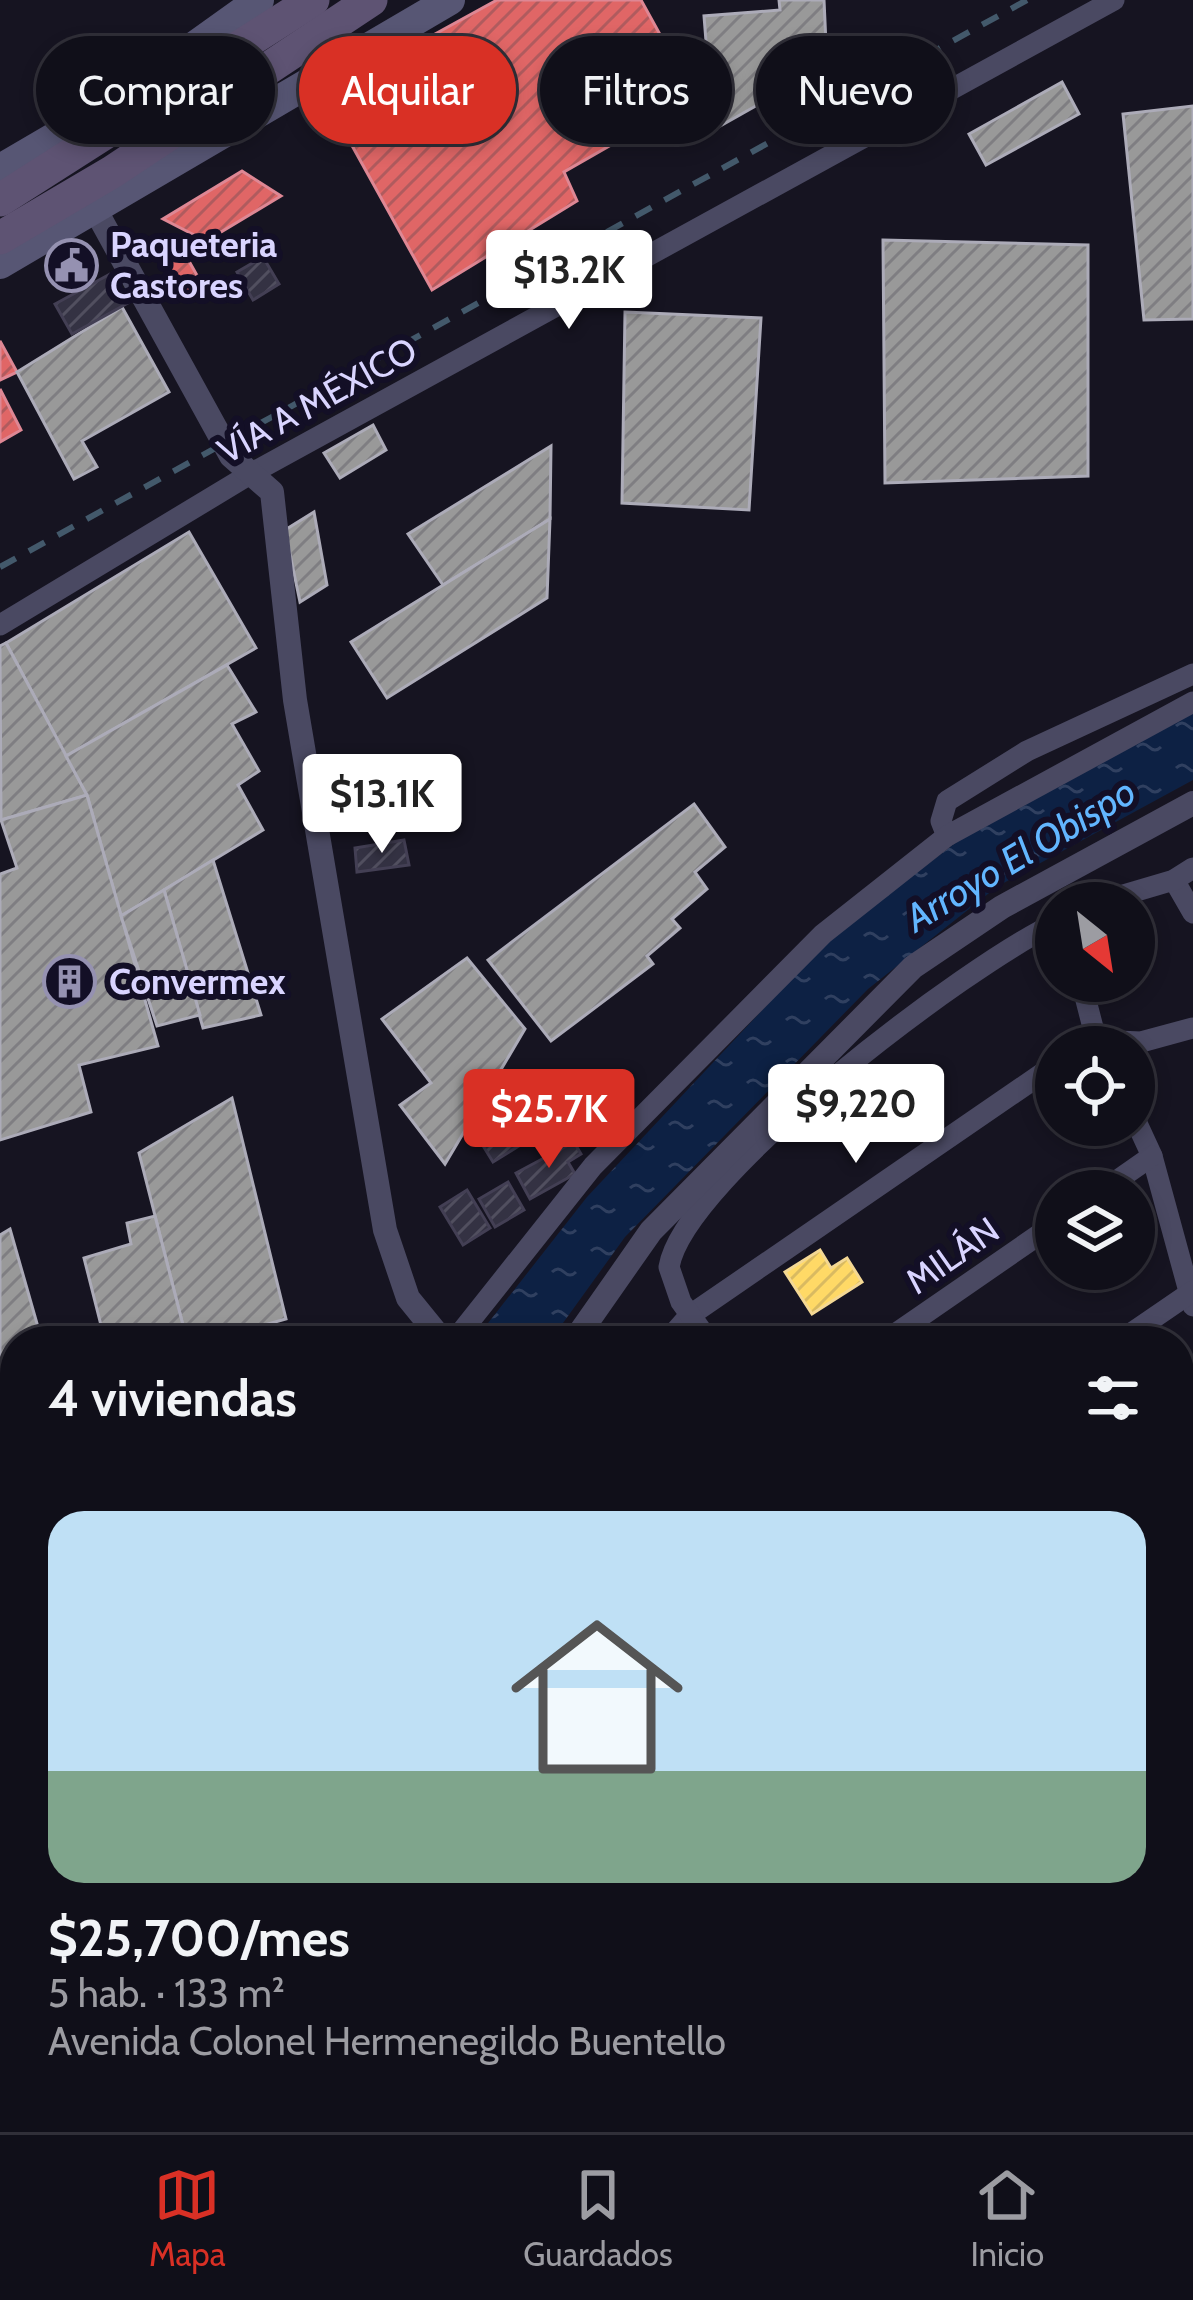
<!DOCTYPE html>
<html lang="es">
<meta charset="utf-8">
<style>
:root{--surface:#100f19;--page:#1e1d26;--text:#f1f3f6;--muted:#9c9ca2;--line:#302f38;--accent:#d93025}
body{margin:0;font-family:Cabin,sans-serif;background:var(--page);color:var(--text);height:100vh;display:flex;flex-direction:column;font-size:45px;white-space:nowrap}
*{box-sizing:border-box;margin:0}
p{font-size:39px;color:var(--muted)}
.icon{flex:none;width:66px;height:66px;fill:none;stroke:currentColor;stroke-width:2;stroke-linecap:round;stroke-linejoin:round}
.map{position:relative;flex:1;overflow:hidden}
.panel{position:absolute;left:0px;top:1326px;width:1194px;height:807px;display:flex;flex-direction:column;background:var(--surface);border-radius:48px 48px 0 0;box-shadow:0 6px 18px #0003,0 0 0 3px var(--line)}
.panel>*{flex:none}
.banner{position:absolute;left:36px;top:36px;width:1122px;height:108px;display:flex;gap:24px}
.needle{width:78px;rotate:150deg}
.tools{position:absolute;left:1035px;top:882px;display:grid;gap:24px}
.tools a{display:grid;place-items:center;width:120px;height:120px;border-radius:50%;background:var(--surface);box-shadow:0 6px 18px #0003,0 0 0 3px var(--line);font-size:60px}
.price{position:absolute;translate:-50% -102px;padding:0 27px;border-radius:12px;background:#fff;color:#222;font-size:39px;line-height:78px;filter:drop-shadow(0 3px 6px #0008)}
.price::after{content:'';position:absolute;left:50%;top:72px;width:36px;height:27px;margin-left:-18px;background:inherit;clip-path:polygon(0 0,100% 0,50% 100%)}
.price.on{background:var(--accent);color:#fff}
ul{padding:0;list-style:none}
li{display:grid;align-content:center;gap:24px;height:636px;padding:0 48px}
li+li{border-top:3px solid var(--line)}
li span{display:grid;place-items:center;height:372px;border-radius:36px;color:#555}
li>.icon{margin-inline-start:auto}
span .icon{width:216px;height:216px;fill:#fffc;stroke-width:1}
li b{font-size:51px}
h2{display:flex;justify-content:space-between;align-items:center;height:144px;padding:0 48px;font-size:51px}
.tag{padding:0 42px;border-radius:54px;background:var(--surface);box-shadow:0 6px 18px #0003,0 0 0 3px var(--line);font-size:42px;line-height:108px}
.tag.on{background:var(--accent);color:#fff}
.tabs{display:flex;justify-content:space-around;align-items:center;height:168px;border-top:3px solid var(--line);background:var(--surface);font-size:33px;color:var(--muted)}
.tabs a{display:grid;justify-items:center;gap:6px}
.tabs .on{color:var(--accent)}
.map>svg:first-child{display:block}
.water{fill:url(#water-ripples)}
.homes{fill:url(#homes-hatch);stroke:#f4d894;stroke-width:3}
.shops{fill:url(#shops-hatch);stroke:#de8794;stroke-width:3}
.industry{fill:url(#industry-hatch);stroke:#acabb8;stroke-width:3}
.building{fill:url(#building-hatch);stroke:#433f54;stroke-width:3}
.lines{fill:none;stroke-linecap:round;stroke-linejoin:round}
.minor{stroke:#4a4962;stroke-width:21}
.tertiary{stroke:#4a4962;stroke-width:24}
.secondary{stroke:#575674;stroke-width:30}
.primary{stroke:#5e5373;stroke-width:33}
.rail{stroke:#43596b;stroke-width:6;stroke-dasharray:18 15;stroke-linecap:butt}
.labels{text-anchor:middle;dominant-baseline:central;stroke-width:12;stroke-linejoin:round;paint-order:stroke}
.poi-label{font-size:36px;font-weight:bold;fill:#d9d4ff;stroke:#130f26;text-anchor:start}
.street-label{font-size:36px;fill:#d9d4ff;stroke:#130f26}
.water-label{font-size:39px;font-style:italic;fill:#62b6ff;stroke:#130f26}
</style>
<div class="map">
<svg width="1193" height="2132" viewBox="0 0 1193 2132">
<defs>
<pattern id="water-ripples" width="26" height="14" patternUnits="userSpaceOnUse" patternTransform="scale(3)"><rect width="26" height="14" fill="#0d2144"/><path d="M2 4q2-2 4 0t4 0M15 11q2-2 4 0t4 0" fill="none" stroke="#304060"/></pattern>
<pattern id="homes-hatch" width="6" height="6" patternUnits="userSpaceOnUse" patternTransform="scale(3)"><rect width="6" height="6" fill="#ffd966"/><path d="M-1 1l2-2M0 6l6-6M5 7l2-2" fill="none" stroke="#d9ba61"/></pattern>
<pattern id="shops-hatch" width="6" height="6" patternUnits="userSpaceOnUse" patternTransform="scale(3)"><rect width="6" height="6" fill="#e06666"/><path d="M-1 1l2-2M0 6l6-6M5 7l2-2" fill="none" stroke="#b05b5e"/></pattern>
<pattern id="industry-hatch" width="6" height="6" patternUnits="userSpaceOnUse" patternTransform="scale(3)"><rect width="6" height="6" fill="#999"/><path d="M-1 1l2-2M0 6l6-6M5 7l2-2" fill="none" stroke="#7f7e82"/></pattern>
<pattern id="building-hatch" width="6" height="6" patternUnits="userSpaceOnUse" patternTransform="scale(3)"><rect width="6" height="6" fill="#343243"/><path d="M-1 1l2-2M0 6l6-6M5 7l2-2" fill="none" stroke="#514f5f"/></pattern>
</defs>
<rect width="100%" height="100%" fill="#161421"/>
<g class="water">
<polygon points="1193,712 1193,780 998,886 868,989 625,1237 550,1341 474,1341 587,1197 827,941 967,834"/>
<polygon points="15,1765 15,1828 0,1831 0,1767"/>
</g>
<polygon class="homes" points="820,1250 831,1268 847,1258 862,1282 812,1314 785,1272"/>
<g class="shops">
<polygon points="497,0 641,0 663,40 632,133 564,172 577,201 432,290 324,95"/>
<polygon points="242,171 281,196 206,241 163,219"/>
<polygon points="181,247 203,286 182,298 160,259"/>
<polygon points="0,341 17,372 0,380"/>
<polygon points="0,389 21,430 0,442"/>
</g>
<g class="industry">
<polygon points="779,0 824,0 827,66 713,130 704,16 780,10"/>
<polygon points="1062,82 1079,114 986,165 969,134"/>
<polygon points="1193,106 1193,319 1144,320 1123,114"/>
<polygon points="883,240 1088,245 1088,476 885,483"/>
<polygon points="122,307 169,392 82,441 97,467 74,479 17,372"/>
<polygon points="625,312 761,318 749,510 622,503"/>
<polygon points="373,425 386,450 340,478 324,453"/>
<polygon points="551,446 550,519 443,585 408,534"/>
<polygon points="314,512 327,585 300,602 285,530"/>
<polygon points="550,519 547,598 387,698 351,642"/>
<polygon points="189,532 256,648 66,756 6,643"/>
<polygon points="6,643 87,795 1,820 0,646"/>
<polygon points="227,665 256,712 232,724 259,771 238,785 263,830 121,916 87,795 66,756"/>
<polygon points="87,795 158,1046 79,1065 91,1112 0,1140 0,874 17,868 1,820"/>
<polygon points="694,804 725,847 695,872 707,889 672,919 680,928 647,956 653,964 551,1041 488,960"/>
<polygon points="213,860 261,1015 203,1028 164,890"/>
<polygon points="164,890 200,1015 157,1026 121,916"/>
<polygon points="467,958 525,1029 445,1164 400,1105 431,1083 382,1019"/>
<polygon points="232,1098 286,1319 243,1331 246,1341 187,1341 139,1153"/>
<polygon points="155,1216 187,1341 105,1341 84,1258 131,1244 127,1223"/>
<polygon points="10,1229 42,1341 15,1341 15,1534 0,1483 0,1235"/>
</g>
<g class="building">
<polygon points="263,257 279,284 253,300 237,272"/>
<polygon points="112,273 128,303 72,334 55,304"/>
<polygon points="404,840 409,865 357,872 355,848"/>
<polygon points="559,1085 575,1111 493,1162 477,1136"/>
<polygon points="574,1142 581,1154 568,1162 575,1174 530,1199 516,1173"/>
<polygon points="508,1182 524,1210 495,1227 479,1199"/>
<polygon points="467,1190 490,1228 463,1245 440,1207"/>
</g>
<g class="lines">
<g class="minor">
<polyline points="0,625 252,473 1114,0"/>
<polyline points="947,836 941,821 947,801 1027,751 1193,674"/>
<polyline points="1174,880 1193,913"/>
<polyline points="1096,903 1174,880 1193,868"/>
<polyline points="1081,981 1098,1047"/>
<polyline points="1083,1047 1094,1040 1141,1042 1193,1028"/>
<polyline points="1134,1117 1152,1156 1193,1306"/>
<polyline points="1102,1191 1152,1156"/>
<polyline points="454,1341 593,1166 823,934 947,836 1193,702"/>
<polyline points="667,1341 689,1316 1056,1064"/>
<path d="M709,1341L681,1302L669,1267C684,1177 970,963 1056,923"/>
<polyline points="885,1341 1056,1223"/>
<polyline points="1120,1341 1193,1291"/>
<polyline points="1179,1462 1193,1452"/>
<polyline points="1179,1626 1193,1616"/>
<polyline points="0,1865 15,1861"/>
<polyline points="0,2002 15,1998"/>
<polyline points="247,2118 249,2132"/>
<polyline points="1048,2118 1051,2132"/>
<polyline points="47,2132 95,2118"/>
<polyline points="436,2132 461,2118"/>
<polyline points="681,2132 698,2118"/>
<polyline points="849,2132 887,2118"/>
<polyline points="1169,2132 1193,2123"/>
</g>
<g class="tertiary">
<polyline points="95,209 231,456 272,492 295,700 385,1230 408,1298 443,1341"/>
<polyline points="574,1341 651,1231 913,967 1002,907 1193,803"/>
<polyline points="1179,1812 1193,1804"/>
<polyline points="0,1845 15,1843"/>
<polyline points="746,2118 750,2132"/>
</g>
<g class="secondary">
<polyline points="0,169 125,96 259,0"/>
<polyline points="0,264 450,0"/>
</g>
<g class="primary">
<polyline points="0,200 313,0"/>
<polyline points="0,238 112,172 371,0"/>
</g>
<polyline class="rail" points="0,567 1027,0"/>
</g>
<defs>
<symbol id="civic-ring" viewBox="-11 -11 22 22"><circle r="9.5" fill="#130f26" stroke="#9591b1" stroke-width="1.5"/><path d="M-.6-6.5H3V-4.5H.6V-3L4-1V1h2V6H-6V1h2V-1L-.6-3ZM-1.2 2.5V6h2.4V2.5Z" fill="#9591b1"/></symbol>
<symbol id="building-ring" viewBox="-11 -11 22 22"><circle r="9.5" fill="#130f26" stroke="#9591b1" stroke-width="1.5"/><path d="M-4-6H4V6H1V3H-1V6H-4ZM-2.5-4.3h1.7v1.8h-1.7ZM.8-4.3h1.7v1.8H.8ZM-2.5-1h1.7V.8h-1.7ZM.8-1h1.7V.8H.8Z" fill="#9591b1"/></symbol>
</defs>
<g fill-rule="evenodd">
<use href="#civic-ring" x="42" y="236" width="59" height="59"/>
<use href="#building-ring" x="40" y="952" width="59" height="59"/>
</g>
<g class="labels">
<g class="poi-label">
<text x="110" y="244">Paqueteria<tspan x="110" dy="41">Castores</tspan></text>
<text x="109" y="981">Convermex</text>
</g>
<g class="street-label">
<text transform="translate(317 400) rotate(-29)">VÍA A MÉXICO</text>
<text transform="translate(952 1255) rotate(-35)">MILÁN</text>
</g>
<g class="water-label">
<text transform="translate(1020 854) rotate(-31)">Arroyo El Obispo</text>
</g>
</g>
</svg>
<div class="tools">
<a><svg class="needle" viewBox="-14 -14 28 28"><path d="M0-13l5 13h-10z" fill="#e53935"/><path d="M0 13l5-13h-10z" fill="#9c9ca2"/></svg></a>
<a><svg class="icon" aria-label="locate" viewBox="0 0 24 24"><circle cx="12" cy="12" r="6"/><path d="M12 2v4M12 18v4M2 12h4M18 12h4"/></svg></a>
<a><svg class="icon" aria-label="layers" viewBox="0 0 24 24"><path d="M12 4l9 5-9 5-9-5zM3 14l9 5 9-5"/></svg></a>
</div>
<b class="price" style="left:569px;top:332px">$13.2K</b>
<b class="price" style="left:382px;top:856px">$13.1K</b>
<b class="price" style="left:856px;top:1166px">$9,220</b>
<b class="price on" style="left:549px;top:1171px">$25.7K</b>
<div class="banner">
<a class="tag">Comprar</a>
<a class="tag on">Alquilar</a>
<a class="tag">Filtros</a>
<a class="tag">Nuevo</a>
</div>
<section class="panel">
<h2>4 viviendas<svg class="icon" aria-label="filters" viewBox="0 0 24 24"><path d="M4 7h16M4 17h16"/><circle cx="9" cy="7" r="2"/><circle cx="15" cy="17" r="2"/></svg></h2>
<ul>
<li><span style="background:linear-gradient(#bfe0f5 70%,#7fa58c 0)"><svg class="icon" aria-label="home" viewBox="0 0 24 24"><path d="M3 11l9-7 9 7M6 9v11h12V9"/></svg></span><div><b>$25,700/mes</b><p>5 hab. · 133 m²</p><p>Avenida Colonel Hermenegildo Buentello</p></div></li>
</ul>
</section>
</div>
<nav class="tabs">
<a class="on"><svg class="icon" aria-label="map" viewBox="0 0 24 24"><path d="M3 6l6-2 6 2 6-2v14l-6 2-6-2-6 2zM9 4v14M15 6v14"/></svg>Mapa</a>
<a><svg class="icon" aria-label="saved" viewBox="0 0 24 24"><path d="M7 4h10v16l-5-4-5 4z"/></svg>Guardados</a>
<a><svg class="icon" aria-label="home" viewBox="0 0 24 24"><path d="M3 11l9-7 9 7M6 9v11h12V9"/></svg>Inicio</a>
</nav>
